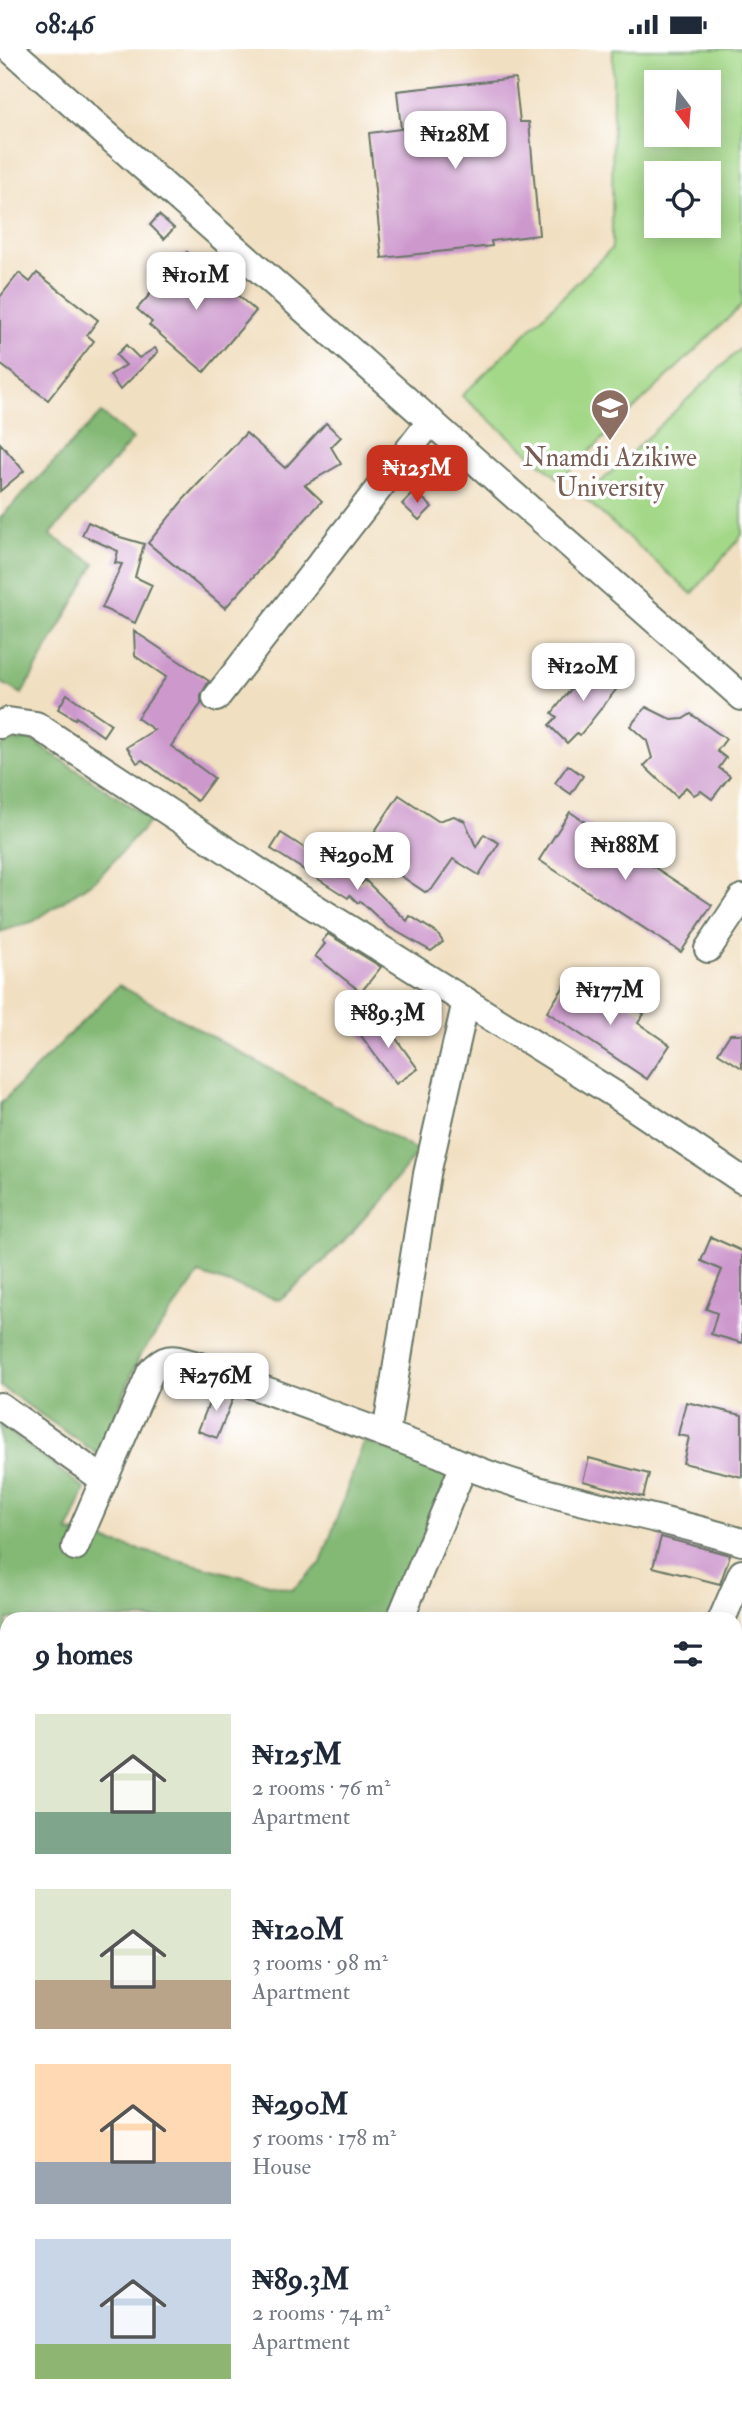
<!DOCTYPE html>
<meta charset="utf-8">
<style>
:root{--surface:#fff;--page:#f2f2f3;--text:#1f2937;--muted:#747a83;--accent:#c8321e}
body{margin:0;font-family:"IM FELL Double Pica",serif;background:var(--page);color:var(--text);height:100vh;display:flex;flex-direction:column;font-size:26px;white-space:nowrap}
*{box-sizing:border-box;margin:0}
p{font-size:23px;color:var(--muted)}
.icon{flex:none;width:38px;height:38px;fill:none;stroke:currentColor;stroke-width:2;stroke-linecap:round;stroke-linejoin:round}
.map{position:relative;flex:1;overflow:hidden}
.sheet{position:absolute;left:0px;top:1563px;width:742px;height:800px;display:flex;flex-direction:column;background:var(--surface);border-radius:21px 21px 0 0;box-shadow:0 4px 18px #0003}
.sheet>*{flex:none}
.needle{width:46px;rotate:164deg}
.fabs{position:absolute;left:644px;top:21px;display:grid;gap:14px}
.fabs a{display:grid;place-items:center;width:77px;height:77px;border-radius:0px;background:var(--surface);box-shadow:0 4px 18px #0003;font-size:35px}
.price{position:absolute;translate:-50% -60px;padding:0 16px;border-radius:14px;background:#fff;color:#222;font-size:23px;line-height:46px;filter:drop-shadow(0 2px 4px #0008)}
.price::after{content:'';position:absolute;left:50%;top:42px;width:21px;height:16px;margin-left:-10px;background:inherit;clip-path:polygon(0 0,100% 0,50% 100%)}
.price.active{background:var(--accent);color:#fff}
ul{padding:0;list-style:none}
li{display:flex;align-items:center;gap:21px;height:175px;padding:0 35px}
li span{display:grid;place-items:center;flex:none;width:196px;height:140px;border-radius:0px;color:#555}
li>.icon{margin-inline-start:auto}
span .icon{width:84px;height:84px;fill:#fffc;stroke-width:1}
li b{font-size:30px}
h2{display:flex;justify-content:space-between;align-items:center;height:84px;padding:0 35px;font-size:30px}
.status{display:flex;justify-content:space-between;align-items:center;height:49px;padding:0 35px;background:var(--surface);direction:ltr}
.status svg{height:19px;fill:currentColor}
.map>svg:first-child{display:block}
.green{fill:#a4d889;stroke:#628a5e;stroke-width:2;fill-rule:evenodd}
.forest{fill:#83b875;stroke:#517a54;stroke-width:2}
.building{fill:#cd99cd}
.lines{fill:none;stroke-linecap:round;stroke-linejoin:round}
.minor-casing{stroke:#687665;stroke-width:30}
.minor{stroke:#fff;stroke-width:26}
.labels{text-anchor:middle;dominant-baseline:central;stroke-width:7;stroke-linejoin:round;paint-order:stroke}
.education-label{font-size:26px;fill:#785e54;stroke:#fff}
</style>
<div class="status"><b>08:46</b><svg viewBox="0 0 49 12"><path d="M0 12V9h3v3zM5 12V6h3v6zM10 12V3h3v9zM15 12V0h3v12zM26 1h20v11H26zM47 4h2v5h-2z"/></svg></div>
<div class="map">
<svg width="742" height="2361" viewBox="0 0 742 2361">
<rect width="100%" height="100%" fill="#fff"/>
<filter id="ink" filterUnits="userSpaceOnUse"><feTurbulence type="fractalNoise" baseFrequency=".0143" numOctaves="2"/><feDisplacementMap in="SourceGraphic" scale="14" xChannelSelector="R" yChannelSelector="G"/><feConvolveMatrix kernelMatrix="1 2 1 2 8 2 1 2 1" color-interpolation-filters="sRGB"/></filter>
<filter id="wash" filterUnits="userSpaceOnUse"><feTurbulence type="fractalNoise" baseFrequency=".00686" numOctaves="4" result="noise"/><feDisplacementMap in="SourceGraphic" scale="28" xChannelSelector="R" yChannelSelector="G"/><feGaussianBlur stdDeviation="1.57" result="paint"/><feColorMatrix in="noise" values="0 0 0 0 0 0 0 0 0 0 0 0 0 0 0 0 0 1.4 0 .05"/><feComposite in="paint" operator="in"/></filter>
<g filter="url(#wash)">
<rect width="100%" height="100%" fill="#f1dfc1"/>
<g class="green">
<path d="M613,0H742V256L560,431L462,347L612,199ZM656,33H709V86H656ZM656,124H709V177H656Z"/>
<polygon points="742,298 742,486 692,545 584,449"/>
</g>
<g class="forest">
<polygon points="101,364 133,390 50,486 95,515 22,645 0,633 0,469"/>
<polygon points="30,690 151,771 98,829 34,872 0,883 0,698 9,693"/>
<path d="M119,936L418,1102C381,1153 330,1212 279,1251L199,1225L139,1308L99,1406L0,1337V1055Z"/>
<polygon points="0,1376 85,1440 68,1482 292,1541 321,1514 364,1392 449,1424 392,1570 7,1570 7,2356 197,2356 203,2361 0,2361"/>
</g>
<g id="blocks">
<g class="building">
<polygon points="515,29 520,73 529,73 539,186 491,192 492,197 382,209 369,84 401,80 397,42"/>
<polygon points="159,166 174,179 164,190 150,176"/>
<polygon points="187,203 256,262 204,323 149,276 152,273 137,260"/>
<polygon points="19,224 30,233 37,224 98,271 87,286 94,292 48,351 0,315 0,248"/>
<polygon points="126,296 139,309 155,299 158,303 120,341 110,326 126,316 116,306"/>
<polygon points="326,374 341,388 331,398 341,415 305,436 322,452 225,559 148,494 184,450 246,384 285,419"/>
<polygon points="0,394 24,422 0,442"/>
<polygon points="415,442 432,458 419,471 402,455"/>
<polygon points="88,473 120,488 144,495 135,528 152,536 135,574 102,559 122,515 115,514 118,502 82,486"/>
<polygon points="134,582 209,632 201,646 201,655 171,697 214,729 197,752 142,711 137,714 127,698 154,681 137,669 166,628 135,607"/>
<polygon points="591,615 619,637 580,686 577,684 567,694 549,676 557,668 552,664"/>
<polygon points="67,645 111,675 103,687 76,668 75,670 58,660"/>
<polygon points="646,658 672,671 683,670 691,665 726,690 717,702 726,709 719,719 730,727 712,750 701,742 694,746 686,738 677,748 644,717 652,709 647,692 630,677"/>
<polygon points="568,716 583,727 571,745 555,734"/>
<polygon points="399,746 438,772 454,767 465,772 476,798 484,785 499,794 479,826 453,810 432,840 425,843 398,825 407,812 371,788"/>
<polygon points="570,763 712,856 681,903 539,811"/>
<polygon points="281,784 361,835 365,831 407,872 410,867 437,884 443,893 431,902 387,877 360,852 358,854 350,846 348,849 271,800"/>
<polygon points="328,885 381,918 361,943 315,907 325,895 322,892"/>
<polygon points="569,930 595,948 606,938 618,946 613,954 632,957 644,965 638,974 670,996 647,1030 547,963"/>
<polygon points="379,966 418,1020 396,1035 357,981"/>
<polygon points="730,985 742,985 742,1019 718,1004"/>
<polygon points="711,1188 742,1202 742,1294 711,1285 717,1264 706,1260 722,1221 701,1212"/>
<polygon points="215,1339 234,1347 217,1389 198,1382"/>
<polygon points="686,1353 742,1366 742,1428 683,1414 689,1388 678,1386"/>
<polygon points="589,1409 649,1425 643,1448 583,1432"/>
<polygon points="661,1488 730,1506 720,1535 653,1518"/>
</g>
</g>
</g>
<g filter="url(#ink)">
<use href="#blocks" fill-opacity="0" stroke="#687665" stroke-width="2"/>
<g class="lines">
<defs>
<g id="minor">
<polyline points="10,0 742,648"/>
<polyline points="216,649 431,372"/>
<polyline points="0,676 8,672 36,676 287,841 614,1045 742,1131"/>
<polyline points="708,900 742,849"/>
<polyline points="0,1357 104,1431"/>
<polyline points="386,1385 427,1125 466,952"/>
<path d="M75,1498L150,1324C167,1304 174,1310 197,1316L440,1405C535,1451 642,1461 742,1493"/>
<polyline points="400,1570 464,1416"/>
<polyline points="722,1570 742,1524"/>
<polyline points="735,1974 742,1955"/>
<polyline points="735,2016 742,2031"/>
</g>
</defs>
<use href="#minor" class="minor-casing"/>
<use href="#minor" class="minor"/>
</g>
</g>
<defs>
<symbol id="university-pin" viewBox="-11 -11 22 30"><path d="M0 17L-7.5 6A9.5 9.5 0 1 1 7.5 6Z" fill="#8d6e63" stroke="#fff"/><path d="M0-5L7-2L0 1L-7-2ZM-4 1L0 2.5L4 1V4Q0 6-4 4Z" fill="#fff"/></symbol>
</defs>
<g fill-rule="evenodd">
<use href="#university-pin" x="588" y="337" width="44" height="60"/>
</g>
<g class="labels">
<g class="education-label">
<text x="610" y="409">Nnamdi Azikiwe<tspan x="610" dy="30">University</tspan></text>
</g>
</g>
</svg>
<div class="fabs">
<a><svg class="needle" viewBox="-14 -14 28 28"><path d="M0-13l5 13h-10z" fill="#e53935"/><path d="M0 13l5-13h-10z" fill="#747a83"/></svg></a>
<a><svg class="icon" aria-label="locate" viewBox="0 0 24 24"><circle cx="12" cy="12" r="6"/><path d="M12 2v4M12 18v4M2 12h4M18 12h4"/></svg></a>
</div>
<b class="price" style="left:455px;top:122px">₦128M</b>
<b class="price" style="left:196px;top:263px">₦101M</b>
<b class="price active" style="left:417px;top:456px">₦125M</b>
<b class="price" style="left:583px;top:654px">₦120M</b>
<b class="price" style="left:625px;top:833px">₦188M</b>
<b class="price" style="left:357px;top:843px">₦290M</b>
<b class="price" style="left:610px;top:978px">₦177M</b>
<b class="price" style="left:388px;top:1001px">₦89.3M</b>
<b class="price" style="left:216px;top:1364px">₦276M</b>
<section class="sheet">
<h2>9 homes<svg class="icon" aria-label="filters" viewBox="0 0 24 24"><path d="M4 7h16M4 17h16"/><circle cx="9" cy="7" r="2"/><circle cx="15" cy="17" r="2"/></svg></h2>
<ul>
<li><span style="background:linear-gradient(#dfe7d0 70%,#7fa58c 0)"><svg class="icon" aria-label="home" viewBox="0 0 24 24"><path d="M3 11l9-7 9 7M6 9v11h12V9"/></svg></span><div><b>₦125M</b><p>2 rooms · 76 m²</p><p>Apartment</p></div></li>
<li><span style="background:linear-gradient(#dfe7d0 65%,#b9a48a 0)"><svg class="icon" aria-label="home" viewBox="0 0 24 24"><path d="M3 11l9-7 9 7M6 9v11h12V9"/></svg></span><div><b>₦120M</b><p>3 rooms · 98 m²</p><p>Apartment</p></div></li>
<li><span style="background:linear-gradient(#ffd9b3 70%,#9aa5b1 0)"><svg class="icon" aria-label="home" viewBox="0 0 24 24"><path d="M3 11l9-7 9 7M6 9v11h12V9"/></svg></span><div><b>₦290M</b><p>5 rooms · 178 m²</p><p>House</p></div></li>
<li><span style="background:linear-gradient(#c9d6e8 75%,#8fb573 0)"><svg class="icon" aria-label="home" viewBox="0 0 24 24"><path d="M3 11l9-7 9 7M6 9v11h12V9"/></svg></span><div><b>₦89.3M</b><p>2 rooms · 74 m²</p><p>Apartment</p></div></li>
</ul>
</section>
</div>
